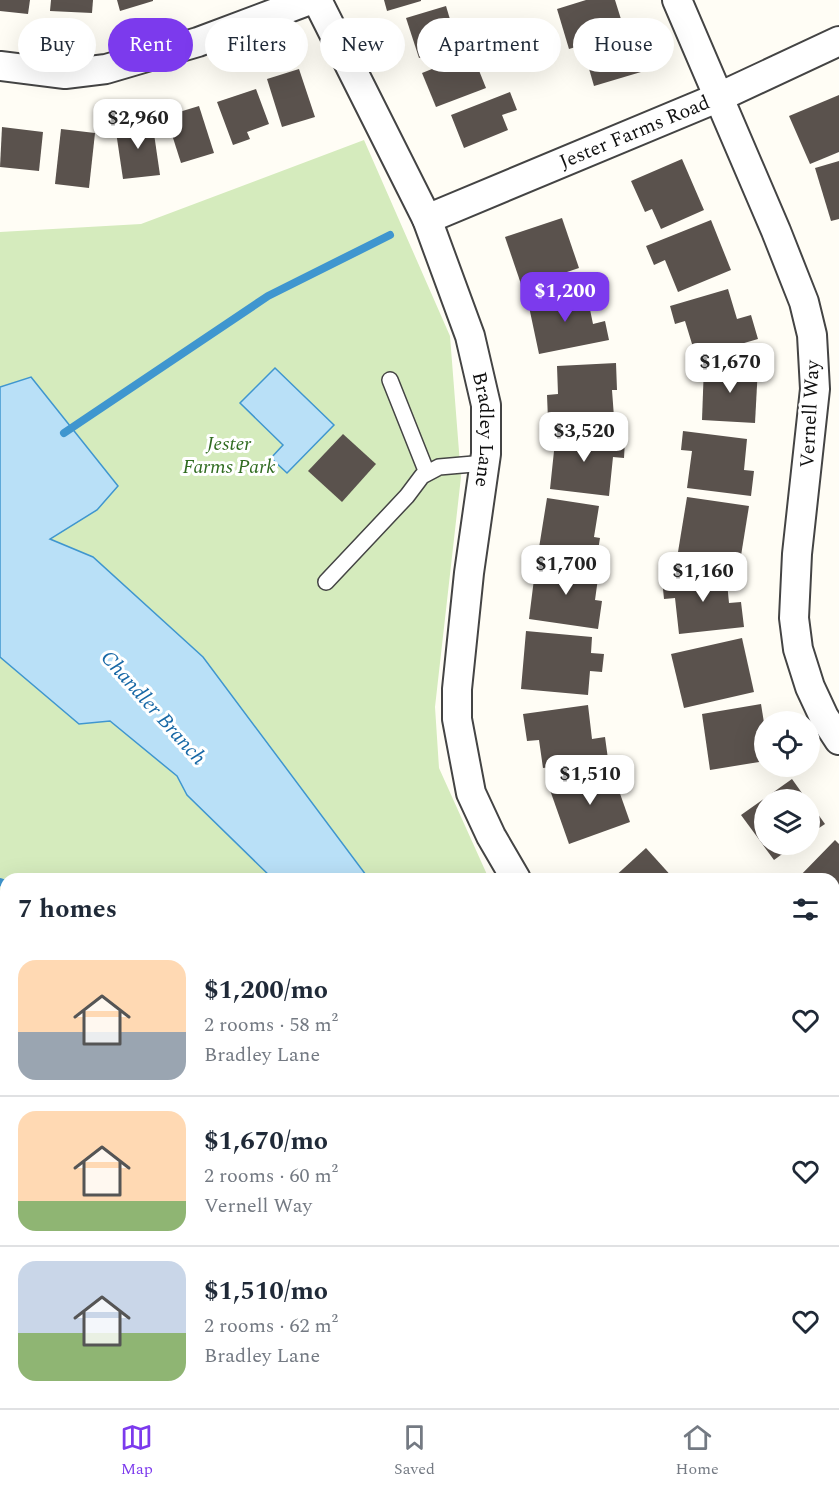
<!DOCTYPE html>
<meta charset="utf-8">
<style>
:root{--surface:#fff;--page:#f2f2f3;--text:#1f2937;--muted:#747a83;--line:#e0e1e3;--accent:#7c3aed}
body{margin:0;font-family:Spectral,serif;background:var(--page);color:var(--text);height:100vh;display:flex;flex-direction:column;font-size:22px;white-space:nowrap}
*{box-sizing:border-box;margin:0}
p{font-size:20px;color:var(--muted)}
.icon{flex:none;width:33px;height:33px;fill:none;stroke:currentColor;stroke-width:2;stroke-linecap:round;stroke-linejoin:round}
.map{position:relative;flex:1;overflow:hidden}
.details{position:absolute;left:0px;top:873px;width:840px;height:536px;display:flex;flex-direction:column;background:var(--surface);border-radius:18px 18px 0 0;box-shadow:0 6px 24px #0002}
.details>*{flex:none}
.top-card{position:absolute;left:18px;top:18px;width:804px;height:54px;display:flex;gap:12px}
.tools{position:absolute;left:754px;top:711px;display:grid;gap:12px}
.tools a{display:grid;place-items:center;width:66px;height:66px;border-radius:50%;background:var(--surface);box-shadow:0 6px 24px #0002;font-size:30px}
.price{position:absolute;translate:-50% -51px;padding:0 14px;border-radius:12px;background:#fff;color:#222;font-size:20px;line-height:39px;filter:drop-shadow(0 2px 3px #0008)}
.price::after{content:'';position:absolute;left:50%;top:36px;width:18px;height:14px;margin-left:-9px;background:inherit;clip-path:polygon(0 0,100% 0,50% 100%)}
.price.selected{background:var(--accent);color:#fff}
ul{padding:0;list-style:none}
li{display:flex;align-items:center;gap:18px;height:150px;padding:0 18px}
li+li{border-top:2px solid var(--line)}
li span{display:grid;place-items:center;flex:none;width:168px;height:120px;border-radius:18px;color:#555}
li>.icon{margin-inline-start:auto}
span .icon{width:72px;height:72px;fill:#fffc;stroke-width:1}
li b{font-size:26px}
h2{display:flex;justify-content:space-between;align-items:center;height:72px;padding:0 18px;font-size:26px}
.tag{padding:0 21px;border-radius:27px;background:var(--surface);box-shadow:0 6px 24px #0002;font-size:21px;line-height:54px}
.tag.selected{background:var(--accent);color:#fff}
.menu{display:flex;justify-content:space-around;align-items:center;height:84px;border-top:2px solid var(--line);background:var(--surface);font-size:16px;color:var(--muted)}
.menu a{display:grid;justify-items:center;gap:3px}
.menu .selected{color:var(--accent)}
.map>svg:first-child{display:block}
.green{fill:#d5ebbd}
.water{fill:#b9e0f7;stroke:#3f96cf;stroke-width:1.5}
.lines{fill:none;stroke-linecap:round;stroke-linejoin:round}
.stream{stroke:#3f96cf;stroke-width:8}
.building{fill:#5a524d}
.lane-casing{stroke:#444;stroke-width:18}
.street-casing{stroke:#444;stroke-width:32}
.lane{stroke:#fff;stroke-width:15}
.street{stroke:#fff;stroke-width:28}
.labels{text-anchor:middle;dominant-baseline:central;stroke-width:6;stroke-linejoin:round;paint-order:stroke}
.street-label{font-size:20px;fill:#111;stroke:#fff}
.park-label{font-size:20px;font-style:italic;fill:#2f6b1f;stroke:#fff}
.water-label{font-size:21px;font-style:italic;fill:#1768a6;stroke:#fff}
</style>
<div class="map">
<svg width="839" height="1408" viewBox="0 0 839 1408">
<rect width="100%" height="100%" fill="#fffdf5"/>
<g class="green">
<polygon points="364,140 450,336 461,477 435,707 439,768 489,879 6,879 6,1039 0,1032 0,232 141,224"/>
<polygon points="834,1250 839,1255 839,1408 716,1408 709,1403 834,1402"/>
</g>
<g class="water">
<polygon points="275,368 334,425 287,473 271,458 283,445 240,403"/>
<polygon points="31,377 118,486 97,510 50,539 93,557 203,657 369,879 273,879 187,795 177,776 110,721 79,724 0,657 0,387"/>
<polygon points="750,1403 823,1403 830,1408 757,1408"/>
</g>
<g class="lines">
<g class="stream">
<polyline points="64,433 268,296 390,235"/>
<polyline points="0,882 6,884"/>
<polyline points="0,1024 6,1014"/>
</g>
</g>
<g class="building">
<polygon points="0,0 30,0 28,14 0,11"/>
<polygon points="51,0 93,0 92,13 50,11"/>
<polygon points="117,0 153,0 153,1 120,11"/>
<polygon points="384,0 421,0 421,1 387,11"/>
<polygon points="586,0 615,0 625,32 569,49 557,9"/>
<polygon points="446,6 458,46 419,58 406,18"/>
<polygon points="632,41 641,72 594,86 585,55"/>
<polygon points="472,53 486,88 436,107 422,73"/>
<polygon points="299,69 315,117 282,127 267,79"/>
<polygon points="256,89 269,124 247,132 250,139 233,145 217,102"/>
<polygon points="510,92 517,110 502,115 508,130 464,148 451,115"/>
<polygon points="839,95 839,152 810,164 789,116"/>
<polygon points="199,106 214,153 181,163 166,116"/>
<polygon points="152,120 160,175 123,179 115,125"/>
<polygon points="2,127 43,132 39,171 0,167"/>
<polygon points="61,129 95,133 89,188 55,184"/>
<polygon points="682,159 704,210 661,229 652,209 645,212 631,181"/>
<polygon points="839,161 839,219 831,221 815,168"/>
<polygon points="562,218 579,268 522,287 505,237"/>
<polygon points="711,220 731,270 678,292 665,260 654,265 646,246"/>
<polygon points="728,289 737,319 751,315 758,339 696,357 685,321 675,324 670,306"/>
<polygon points="586,290 593,324 605,321 609,340 539,354 528,302"/>
<polygon points="616,363 617,390 612,390 614,417 548,420 547,395 558,394 557,366"/>
<polygon points="704,365 758,367 755,423 702,420"/>
<polygon points="683,431 747,439 744,470 754,471 751,496 687,488 692,451 681,450"/>
<polygon points="556,432 625,440 624,458 613,457 609,496 550,489"/>
<polygon points="343,434 376,464 342,502 308,471"/>
<polygon points="687,497 749,506 740,562 678,552"/>
<polygon points="547,498 599,506 594,537 600,538 596,563 538,554"/>
<polygon points="536,563 599,571 595,600 602,601 598,629 529,619"/>
<polygon points="726,572 729,603 741,602 744,627 679,634 675,598 664,599 662,579"/>
<polygon points="526,631 592,637 591,653 604,654 602,672 590,671 588,695 521,689"/>
<polygon points="742,638 754,692 684,708 671,654"/>
<polygon points="761,704 765,729 765,761 710,770 702,714"/>
<polygon points="588,705 592,739 605,737 608,759 543,768 539,740 527,741 523,714"/>
<polygon points="611,768 630,822 569,844 550,790"/>
<polygon points="792,779 807,800 765,800 765,844 796,844 774,860 741,815"/>
<polygon points="810,803 825,824 810,834"/>
<polygon points="835,840 839,844 839,913 834,918 834,879 797,879"/>
<polygon points="646,848 674,879 612,879"/>
<polygon points="834,1033 839,1038 839,1100 834,1105"/>
<polygon points="839,1113 839,1138 834,1132 834,1118"/>
<polygon points="488,1402 531,1402 529,1408 486,1408"/>
<polygon points="552,1402 594,1402 599,1406 597,1408 548,1408"/>
</g>
<g class="lines">
<defs>
<g id="lane">
<polyline points="390,380 427,473"/>
<polyline points="326,582 407,496 422,476 439,467 485,463"/>
</g>
<g id="street">
<path id="s1" d="M317,0L427,219L470,336L486,405V454L469,573L457,689V719L471,793L491,836L516,879"/>
<polyline points="677,0 776,231 804,302 812,335 815,389 797,554 794,618 798,649 810,687 824,717 839,740"/>
<polyline points="0,66 65,74 106,69 198,42 310,0"/>
<path id="s2" d="M427,219L717,98L839,41"/>
<polyline points="834,1220 839,1225"/>
</g>
</defs>
<use href="#lane" class="lane-casing"/>
<use href="#street" class="street-casing"/>
<use href="#lane" class="lane"/>
<use href="#street" class="street"/>
</g>
<g class="labels">
<g class="street-label">
<text stroke="none"><textPath href="#s2" startOffset="225">Jester Farms Road</textPath></text>
<text transform="translate(810 414) rotate(-87)">Vernell Way</text>
<text stroke="none"><textPath href="#s1" startOffset="465">Bradley Lane</textPath></text>
</g>
<g class="park-label">
<text x="229" y="444">Jester<tspan x="229" dy="23">Farms Park</tspan></text>
</g>
<g class="water-label">
<text transform="translate(153 708) rotate(48)">Chandler Branch</text>
</g>
</g>
</svg>
<div class="tools">
<a><svg class="icon" aria-label="locate" viewBox="0 0 24 24"><circle cx="12" cy="12" r="6"/><path d="M12 2v4M12 18v4M2 12h4M18 12h4"/></svg></a>
<a><svg class="icon" aria-label="layers" viewBox="0 0 24 24"><path d="M12 4l9 5-9 5-9-5zM3 14l9 5 9-5"/></svg></a>
</div>
<b class="price" style="left:138px;top:150px">$2,960</b>
<b class="price selected" style="left:565px;top:323px">$1,200</b>
<b class="price" style="left:730px;top:394px">$1,670</b>
<b class="price" style="left:584px;top:463px">$3,520</b>
<b class="price" style="left:566px;top:596px">$1,700</b>
<b class="price" style="left:703px;top:603px">$1,160</b>
<b class="price" style="left:590px;top:806px">$1,510</b>
<div class="top-card">
<a class="tag">Buy</a>
<a class="tag selected">Rent</a>
<a class="tag">Filters</a>
<a class="tag">New</a>
<a class="tag">Apartment</a>
<a class="tag">House</a>
</div>
<section class="details">
<h2>7 homes<svg class="icon" aria-label="filters" viewBox="0 0 24 24"><path d="M4 7h16M4 17h16"/><circle cx="9" cy="7" r="2"/><circle cx="15" cy="17" r="2"/></svg></h2>
<ul>
<li><span style="background:linear-gradient(#ffd9b3 60%,#9aa5b1 0)"><svg class="icon" aria-label="home" viewBox="0 0 24 24"><path d="M3 11l9-7 9 7M6 9v11h12V9"/></svg></span><div><b>$1,200/mo</b><p>2 rooms · 58 m²</p><p>Bradley Lane</p></div><svg class="icon" aria-label="heart" viewBox="0 0 24 24"><path d="M12 20l-8-8c-3-5 5-10 8-4 3-6 11-1 8 4z"/></svg></li>
<li><span style="background:linear-gradient(#ffd9b3 75%,#8fb573 0)"><svg class="icon" aria-label="home" viewBox="0 0 24 24"><path d="M3 11l9-7 9 7M6 9v11h12V9"/></svg></span><div><b>$1,670/mo</b><p>2 rooms · 60 m²</p><p>Vernell Way</p></div><svg class="icon" aria-label="heart" viewBox="0 0 24 24"><path d="M12 20l-8-8c-3-5 5-10 8-4 3-6 11-1 8 4z"/></svg></li>
<li><span style="background:linear-gradient(#c9d6e8 60%,#8fb573 0)"><svg class="icon" aria-label="home" viewBox="0 0 24 24"><path d="M3 11l9-7 9 7M6 9v11h12V9"/></svg></span><div><b>$1,510/mo</b><p>2 rooms · 62 m²</p><p>Bradley Lane</p></div><svg class="icon" aria-label="heart" viewBox="0 0 24 24"><path d="M12 20l-8-8c-3-5 5-10 8-4 3-6 11-1 8 4z"/></svg></li>
</ul>
</section>
</div>
<nav class="menu">
<a class="selected"><svg class="icon" aria-label="map" viewBox="0 0 24 24"><path d="M3 6l6-2 6 2 6-2v14l-6 2-6-2-6 2zM9 4v14M15 6v14"/></svg>Map</a>
<a><svg class="icon" aria-label="saved" viewBox="0 0 24 24"><path d="M7 4h10v16l-5-4-5 4z"/></svg>Saved</a>
<a><svg class="icon" aria-label="home" viewBox="0 0 24 24"><path d="M3 11l9-7 9 7M6 9v11h12V9"/></svg>Home</a>
</nav>
